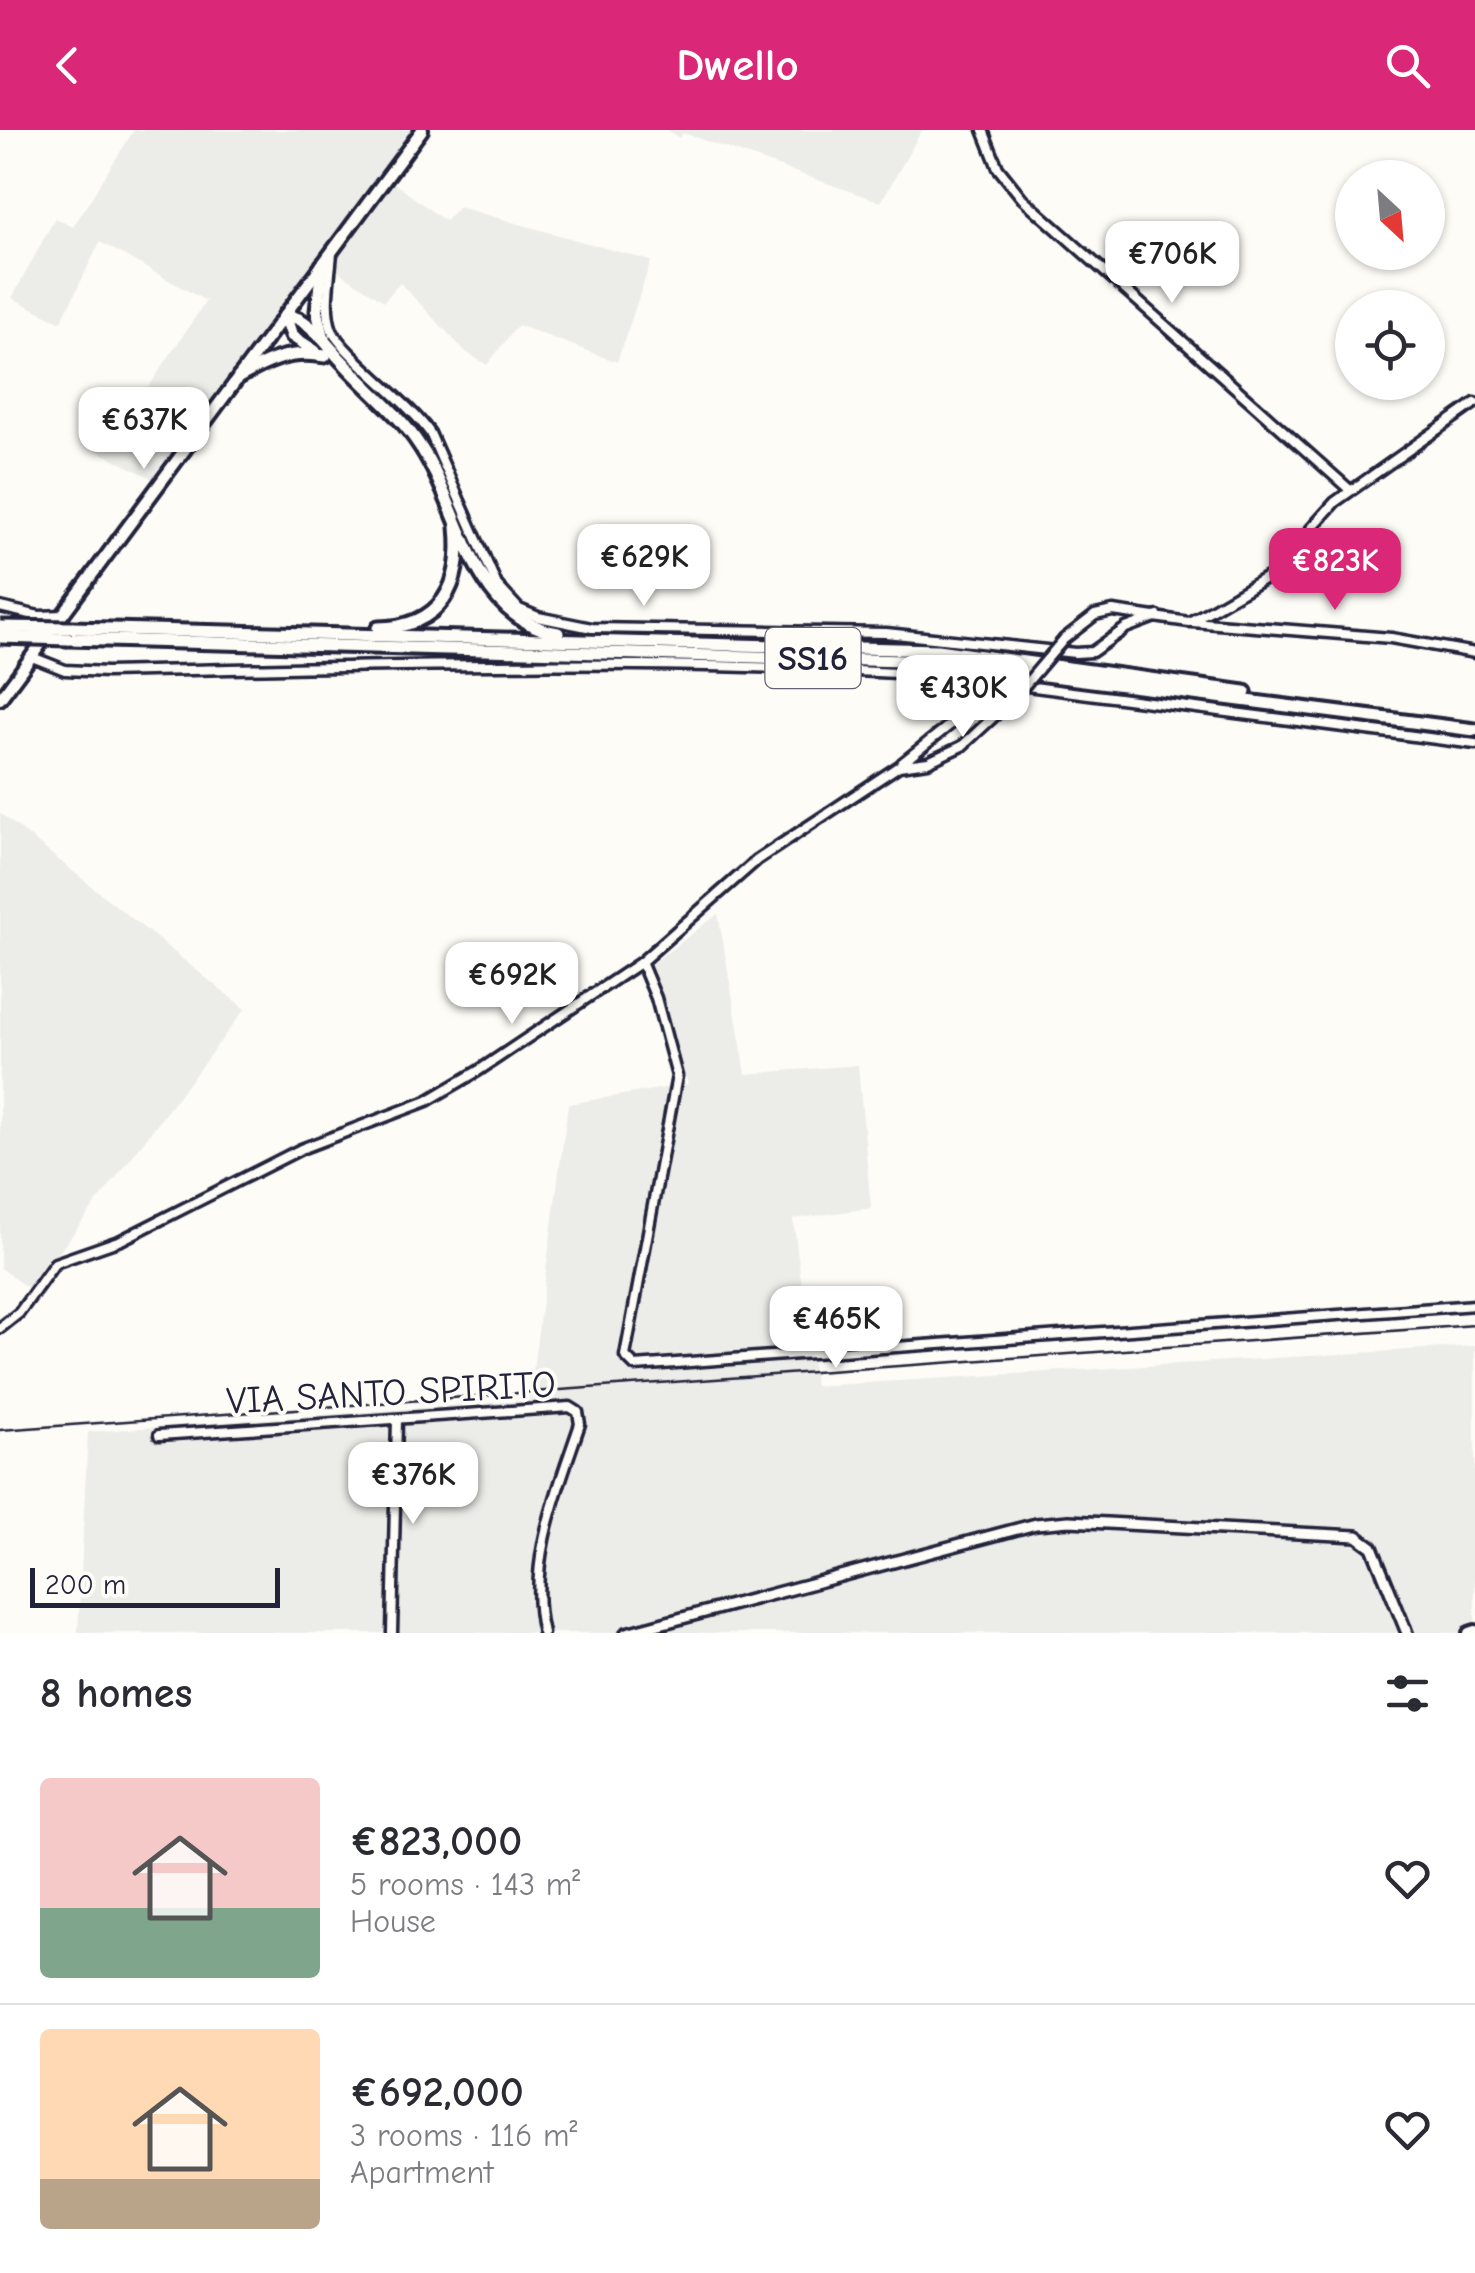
<!DOCTYPE html>
<meta charset="utf-8">
<style>
:root{--surface:#fff;--page:#f7f7f7;--text:#2b2b33;--muted:#7c7c81;--line:#e1e1e2;--accent:#db2777}
body{margin:0;font-family:"Comic Neue",sans-serif;background:var(--page);color:var(--text);height:100vh;display:flex;flex-direction:column;font-size:38px;white-space:nowrap}
*{box-sizing:border-box;margin:0}
p{font-size:32px;color:var(--muted)}
.icon{flex:none;width:55px;height:55px;fill:none;stroke:currentColor;stroke-width:2;stroke-linecap:round;stroke-linejoin:round}
.map{position:relative;height:1503px;overflow:hidden}
.sheet{display:flex;flex-direction:column;background:var(--surface);flex:1}
.sheet>*{flex:none}
.needle{width:65px;rotate:154deg}
.buttons{position:absolute;left:1335px;top:30px;display:grid;gap:20px}
.buttons a{display:grid;place-items:center;width:110px;height:110px;border-radius:50%;background:var(--surface);box-shadow:0 2px 8px #0004;font-size:50px}
.scale{position:absolute;left:30px;bottom:25px;width:250px;box-sizing:border-box;padding-left:10px;border:5px solid #22223b;border-top:0;font-size:28px;line-height:35px;white-space:nowrap;color:#22223b;-webkit-text-stroke:8px #fdfcf7;paint-order:stroke}
.price{position:absolute;translate:-50% -85px;padding:0 22px;border-radius:20px;background:#fff;color:#222;font-size:32px;line-height:65px;filter:drop-shadow(0 2px 5px #0008)}
.price::after{content:'';position:absolute;left:50%;top:60px;width:30px;height:22px;margin-left:-15px;background:inherit;clip-path:polygon(0 0,100% 0,50% 100%)}
.price.current{background:var(--accent);color:#fff}
ul{padding:0;list-style:none}
li{display:flex;align-items:center;gap:30px;height:250px;padding:0 40px}
li+li{border-top:2px solid var(--line)}
li span{display:grid;place-items:center;flex:none;width:280px;height:200px;border-radius:10px;color:#555}
li>.icon{margin-inline-start:auto}
span .icon{width:120px;height:120px;fill:#fffc;stroke-width:1}
li b{font-size:42px}
h2{display:flex;justify-content:space-between;align-items:center;height:120px;padding:0 40px;font-size:42px}
header{display:flex;justify-content:space-between;align-items:center;height:130px;padding:0 40px;background:var(--accent);color:#fff;font-size:45px;font-weight:700}
.map>svg:first-child{display:block}
.built{fill:#ecece9}
.lines{fill:none;stroke-linecap:round;stroke-linejoin:round}
.minor-casing{stroke:#22223b;stroke-width:15}
.tertiary-casing{stroke:#22223b;stroke-width:16}
.secondary-casing{stroke:#22223b;stroke-width:18}
.trunk-casing{stroke:#22223b;stroke-width:19}
.minor{stroke:#fdfcf7;stroke-width:8}
.tertiary{stroke:#fdfcf7;stroke-width:9}
.secondary{stroke:#fdfcf7;stroke-width:10}
.trunk{stroke:#fdfcf7;stroke-width:11}
.rail{stroke:#22223b;stroke-width:2.5}
.minor-bridge-casing{stroke:#22223b;stroke-width:15;stroke-linecap:butt}
.trunk-bridge-casing{stroke:#22223b;stroke-width:19;stroke-linecap:butt}
.minor-bridge{stroke:#fdfcf7;stroke-width:8}
.trunk-bridge{stroke:#fdfcf7;stroke-width:11}
.labels{text-anchor:middle;dominant-baseline:central;stroke-width:8;stroke-linejoin:round;paint-order:stroke}
.shield{fill:#fdfcf7;stroke:#646373;stroke-width:2.5}
.shield-label{font-size:35px;font-weight:bold;fill:#22223b}
.street-label{font-size:38px;fill:#22223b;stroke:#fdfcf7}
</style>
<header><svg class="icon" aria-label="back" viewBox="0 0 24 24"><path d="M15 5l-7 7 7 7"/></svg>Dwello<svg class="icon" aria-label="search" viewBox="0 0 24 24"><circle cx="10" cy="10" r="6"/><path d="M15 15l6 6"/></svg></header>
<div class="map">
<svg width="1475" height="1503" viewBox="0 0 1475 1503">
<rect width="100%" height="100%" fill="#fdfcf7"/>
<filter id="ink" filterUnits="userSpaceOnUse"><feTurbulence type="fractalNoise" baseFrequency=".01" numOctaves="2"/><feDisplacementMap in="SourceGraphic" scale="20" xChannelSelector="R" yChannelSelector="G"/><feConvolveMatrix kernelMatrix="1 2 1 2 8 2 1 2 1" color-interpolation-filters="sRGB"/></filter>
<g filter="url(#ink)">
<g class="built">
<polygon points="134,0 413,0 382,44 445,91 459,77 651,131 617,232 518,195 487,235 466,222 400,153 384,171 321,130 155,350 88,316 150,255 206,171 100,112 61,192 12,168 55,88 73,97"/>
<polygon points="668,0 922,0 881,72 683,3 679,8"/>
<polygon points="0,683 245,879 30,1160 0,1138"/>
<polygon points="718,784 746,944 858,935 871,1078 793,1089 815,1256 1475,1216 1475,1503 78,1503 88,1302 529,1270 568,974 688,954 649,836"/>
</g>
<g class="lines">
<defs>
<g id="minor">
<polyline points="983,0 998,38 1022,68 1350,360"/>
<path d="M332,121C331,145 323,177 332,200C342,224 409,272 430,303L497,455L519,479L538,487L592,498L886,503L1075,523L1092,522L1126,498L1158,486"/>
<polyline points="0,477 39,486 63,485"/>
<polyline points="1192,492 1391,508 1475,523"/>
<polyline points="1064,509 1095,485 1113,481 1189,492 1209,481 1286,436 1309,401 1335,372 1475,273"/>
<path d="M32,527L65,540L107,542C387,535 669,528 949,546L1475,614"/>
<polyline points="902,633 985,567 993,552"/>
<polyline points="641,832 656,868 677,946 625,1226 635,1236 1475,1175"/>
<polyline points="0,1198 19,1183 55,1133 121,1110 301,1019 427,971 478,941 641,832 757,730 899,636 928,632 962,616 1014,568"/>
<path d="M159,1305L570,1277L578,1282L580,1294C558,1359 526,1434 543,1503"/>
<polyline points="392,1503 397,1290"/>
</g>
<polyline id="tertiary" points="626,1503 1036,1394 1069,1391 1357,1406 1372,1417 1407,1503"/>
<g id="secondary">
<polyline points="0,569 422,0"/>
<polyline points="1469,1503 1475,1501"/>
</g>
<g id="trunk">
<polyline points="322,135 317,181 324,209"/>
<path d="M285,185C311,188 326,215 343,232C369,261 399,283 420,316C462,379 471,489 558,503"/>
<polyline points="285,185 292,206 315,221"/>
<path d="M239,247C269,230 290,220 325,226"/>
<polyline points="72,498 937,520 1245,562"/>
<path d="M378,498C442,497 463,455 457,397"/>
<polyline points="68,509 942,532 1475,600"/>
</g>
</defs>
<use href="#minor" class="minor-casing"/>
<use href="#tertiary" class="tertiary-casing"/>
<use href="#secondary" class="secondary-casing"/>
<use href="#trunk" class="trunk-casing"/>
<use href="#minor" class="minor"/>
<use href="#tertiary" class="tertiary"/>
<use href="#secondary" class="secondary"/>
<use href="#trunk" class="trunk"/>
<polyline class="rail" points="0,1300 1475,1195"/>
<defs>
<polyline id="minor-bridge" points="1014,568 1064,509"/>
<g id="trunk-bridge">
<polyline points="0,497 72,498"/>
<polyline points="0,507 68,509"/>
</g>
</defs>
<use href="#minor-bridge" class="minor-bridge-casing"/>
<use href="#trunk-bridge" class="trunk-bridge-casing"/>
<use href="#minor-bridge" class="minor-bridge"/>
<use href="#trunk-bridge" class="trunk-bridge"/>
</g>
</g>
<g class="labels">
<rect class="shield" x="765.5" y="498" width="95" height="60" rx="8"/>
<g class="shield-label">
<text x="813" y="528">SS16</text>
</g>
<g class="street-label">
<text transform="translate(391 1263) rotate(-3)">VIA SANTO SPIRITO</text>
</g>
</g>
</svg>
<div class="buttons">
<a><svg class="needle" viewBox="-14 -14 28 28"><path d="M0-13l5 13h-10z" fill="#e53935"/><path d="M0 13l5-13h-10z" fill="#7c7c81"/></svg></a>
<a><svg class="icon" aria-label="locate" viewBox="0 0 24 24"><circle cx="12" cy="12" r="6"/><path d="M12 2v4M12 18v4M2 12h4M18 12h4"/></svg></a>
</div>
<div class="scale">200 m</div>
<b class="price" style="left:1172px;top:176px">€706K</b>
<b class="price" style="left:144px;top:342px">€637K</b>
<b class="price" style="left:644px;top:479px">€629K</b>
<b class="price current" style="left:1335px;top:483px">€823K</b>
<b class="price" style="left:963px;top:610px">€430K</b>
<b class="price" style="left:512px;top:897px">€692K</b>
<b class="price" style="left:836px;top:1241px">€465K</b>
<b class="price" style="left:413px;top:1397px">€376K</b>
</div>
<section class="sheet">
<h2>8 homes<svg class="icon" aria-label="filters" viewBox="0 0 24 24"><path d="M4 7h16M4 17h16"/><circle cx="9" cy="7" r="2"/><circle cx="15" cy="17" r="2"/></svg></h2>
<ul>
<li><span style="background:linear-gradient(#f6c9c9 65%,#7fa58c 0)"><svg class="icon" aria-label="home" viewBox="0 0 24 24"><path d="M3 11l9-7 9 7M6 9v11h12V9"/></svg></span><div><b>€823,000</b><p>5 rooms · 143 m²</p><p>House</p></div><svg class="icon" aria-label="heart" viewBox="0 0 24 24"><path d="M12 20l-8-8c-3-5 5-10 8-4 3-6 11-1 8 4z"/></svg></li>
<li><span style="background:linear-gradient(#ffd9b3 75%,#b9a48a 0)"><svg class="icon" aria-label="home" viewBox="0 0 24 24"><path d="M3 11l9-7 9 7M6 9v11h12V9"/></svg></span><div><b>€692,000</b><p>3 rooms · 116 m²</p><p>Apartment</p></div><svg class="icon" aria-label="heart" viewBox="0 0 24 24"><path d="M12 20l-8-8c-3-5 5-10 8-4 3-6 11-1 8 4z"/></svg></li>
</ul>
</section>
